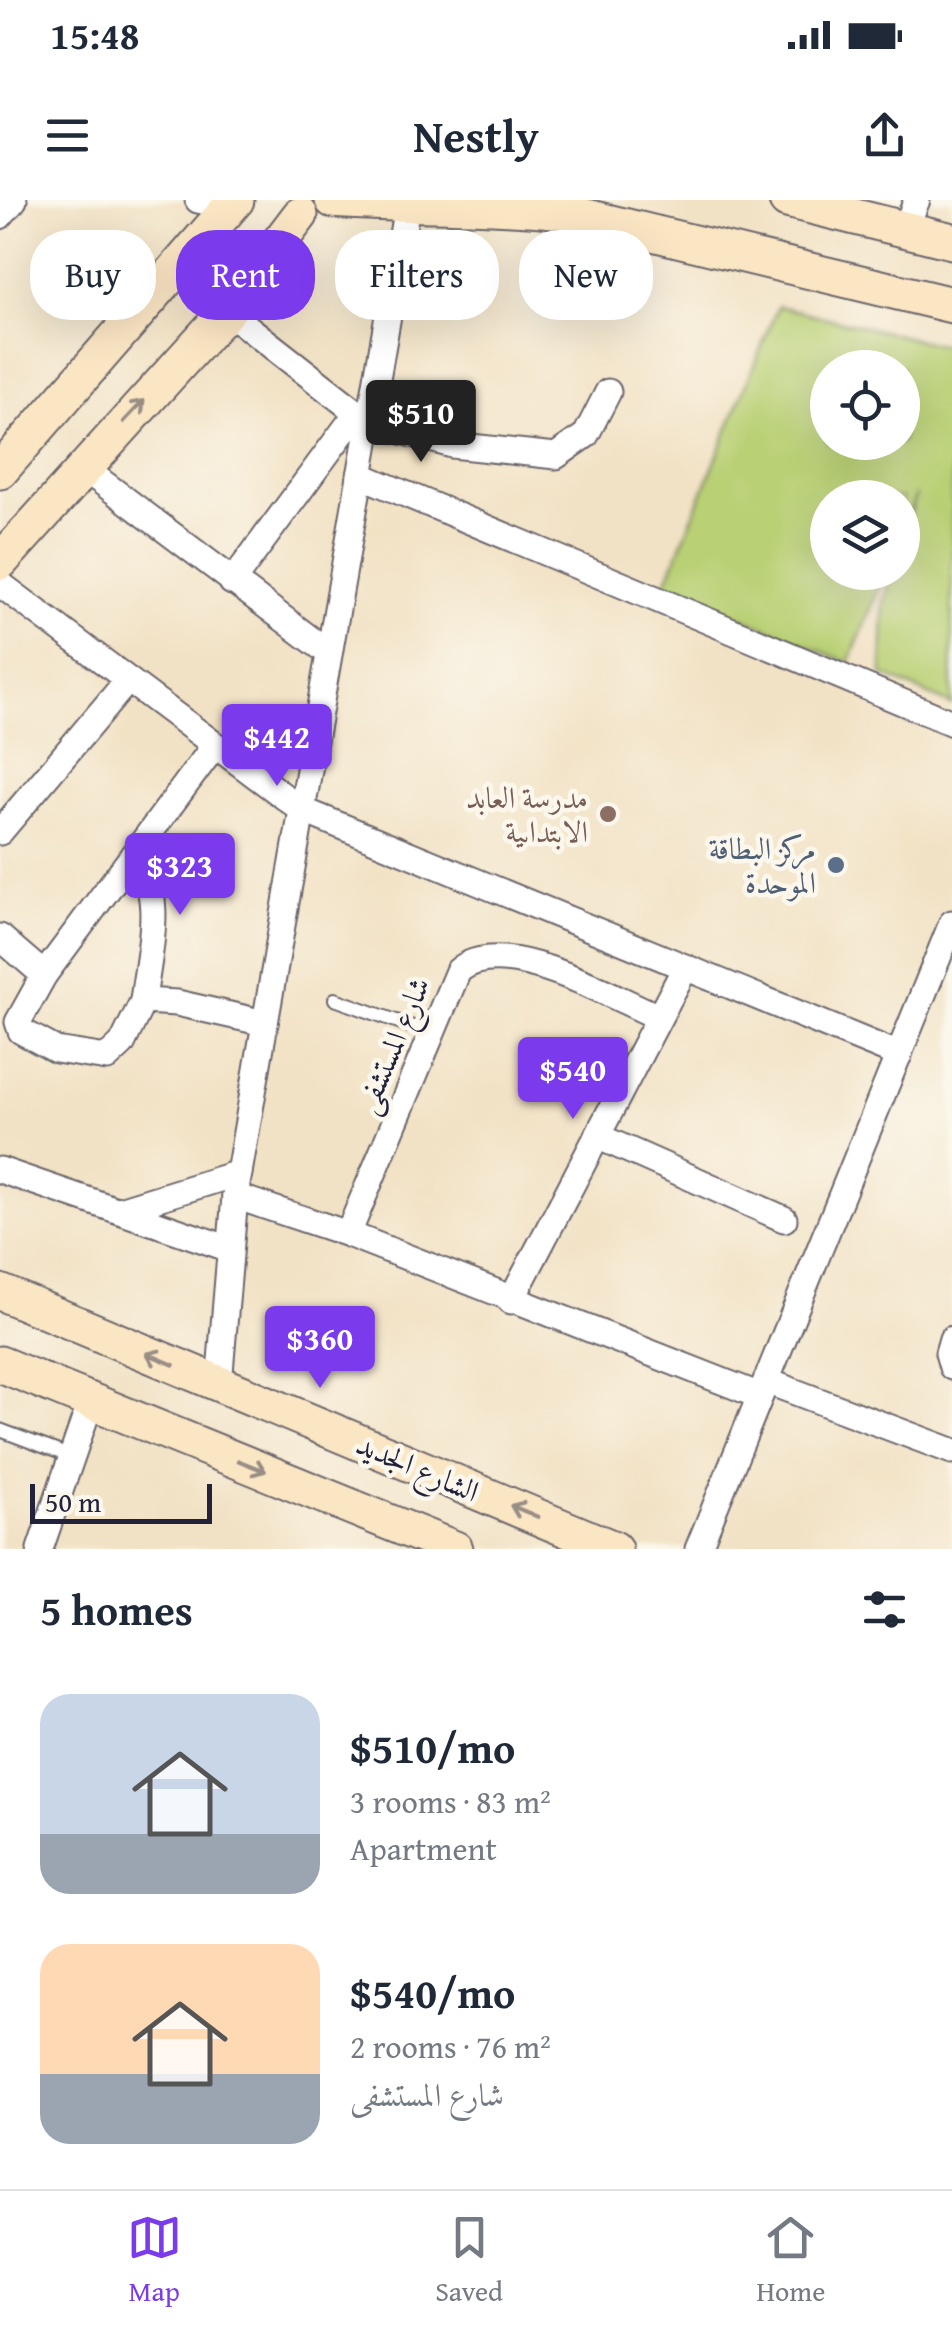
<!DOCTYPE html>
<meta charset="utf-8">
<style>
:root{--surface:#fff;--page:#f2f2f3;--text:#1f2937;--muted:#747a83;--line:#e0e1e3;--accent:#7c3aed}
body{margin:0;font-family:"Gentium Book Plus",Amiri,serif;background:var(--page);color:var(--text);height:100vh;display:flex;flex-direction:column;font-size:38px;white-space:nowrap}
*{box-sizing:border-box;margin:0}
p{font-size:32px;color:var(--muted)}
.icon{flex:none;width:55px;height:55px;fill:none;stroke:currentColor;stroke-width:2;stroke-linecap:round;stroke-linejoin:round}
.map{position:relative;height:1349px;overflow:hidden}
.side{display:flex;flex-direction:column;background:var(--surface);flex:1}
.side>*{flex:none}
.guide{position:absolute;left:30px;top:30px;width:892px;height:90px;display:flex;gap:20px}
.tools{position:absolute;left:810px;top:150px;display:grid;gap:20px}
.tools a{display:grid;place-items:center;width:110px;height:110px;border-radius:50%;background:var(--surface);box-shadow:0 10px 40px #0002;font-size:50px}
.scale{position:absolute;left:30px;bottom:25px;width:182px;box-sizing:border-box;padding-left:10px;border:5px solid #22223b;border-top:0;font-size:28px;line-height:35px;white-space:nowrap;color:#22223b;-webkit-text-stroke:8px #fbf7ec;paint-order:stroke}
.price{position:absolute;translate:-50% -85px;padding:0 22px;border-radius:10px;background:var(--accent);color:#fff;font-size:32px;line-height:65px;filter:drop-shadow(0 2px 5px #0008)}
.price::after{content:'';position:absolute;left:50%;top:60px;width:30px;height:22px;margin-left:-15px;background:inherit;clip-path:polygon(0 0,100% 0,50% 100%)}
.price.current{background:#222;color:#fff}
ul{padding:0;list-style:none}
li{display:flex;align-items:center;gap:30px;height:250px;padding:0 40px}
li span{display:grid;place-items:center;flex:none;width:280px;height:200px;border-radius:30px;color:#555}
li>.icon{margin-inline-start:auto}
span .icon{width:120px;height:120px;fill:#fffc;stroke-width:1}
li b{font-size:42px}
h2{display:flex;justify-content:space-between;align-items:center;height:120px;padding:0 40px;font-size:42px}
.pill{padding:0 35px;border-radius:40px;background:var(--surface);box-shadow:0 10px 40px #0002;font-size:35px;line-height:90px}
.pill.current{background:var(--accent);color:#fff}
.status{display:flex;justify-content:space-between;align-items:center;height:70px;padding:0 50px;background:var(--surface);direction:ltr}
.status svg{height:28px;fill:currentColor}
header{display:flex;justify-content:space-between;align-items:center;height:130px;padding:0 40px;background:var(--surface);font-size:45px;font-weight:700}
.dock{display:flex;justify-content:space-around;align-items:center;height:140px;border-top:2px solid var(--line);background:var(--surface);font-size:28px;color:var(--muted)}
.dock a{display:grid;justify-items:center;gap:5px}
.dock .current{color:var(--accent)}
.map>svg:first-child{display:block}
.green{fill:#b9d075;stroke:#6e7958;stroke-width:2.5;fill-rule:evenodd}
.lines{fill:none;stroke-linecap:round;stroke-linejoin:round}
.lane-casing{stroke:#6b656b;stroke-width:16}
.street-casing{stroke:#6b656b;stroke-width:29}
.secondary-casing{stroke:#6b656b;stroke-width:39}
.lane{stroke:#fff;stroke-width:12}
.street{stroke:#fff;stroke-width:25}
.secondary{stroke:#fbe6c4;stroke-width:35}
.oneway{stroke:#998e86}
.education-dot{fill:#8d6e63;stroke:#fbf7ec;stroke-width:4}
.service-dot{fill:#5c6f8a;stroke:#fbf7ec;stroke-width:4}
.labels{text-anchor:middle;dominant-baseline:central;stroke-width:9;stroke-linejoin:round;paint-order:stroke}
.education-label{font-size:30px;fill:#785e54;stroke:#fbf7ec;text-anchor:end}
.service-label{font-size:30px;fill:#4e5e75;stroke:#fbf7ec;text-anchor:end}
.street-label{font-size:30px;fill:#22223b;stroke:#fbf7ec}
</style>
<div class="status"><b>15:48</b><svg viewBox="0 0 49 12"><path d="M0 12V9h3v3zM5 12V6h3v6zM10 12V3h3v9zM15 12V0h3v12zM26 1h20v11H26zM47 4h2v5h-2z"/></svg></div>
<header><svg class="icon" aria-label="menu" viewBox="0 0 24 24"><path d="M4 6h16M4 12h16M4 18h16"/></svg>Nestly<svg class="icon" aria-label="share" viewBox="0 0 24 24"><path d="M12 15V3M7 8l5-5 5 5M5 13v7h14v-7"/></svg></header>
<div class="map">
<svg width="952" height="1349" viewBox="0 0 952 1349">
<rect width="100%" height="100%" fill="#fbf7ec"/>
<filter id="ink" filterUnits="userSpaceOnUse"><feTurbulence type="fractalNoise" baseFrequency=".01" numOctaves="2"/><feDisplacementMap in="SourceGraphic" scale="20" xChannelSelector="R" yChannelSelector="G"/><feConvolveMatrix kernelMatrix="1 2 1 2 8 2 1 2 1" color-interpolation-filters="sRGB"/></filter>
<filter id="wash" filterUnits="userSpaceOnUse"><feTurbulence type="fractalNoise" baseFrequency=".0048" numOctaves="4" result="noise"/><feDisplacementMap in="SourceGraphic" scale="40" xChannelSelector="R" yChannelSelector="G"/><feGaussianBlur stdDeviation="2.25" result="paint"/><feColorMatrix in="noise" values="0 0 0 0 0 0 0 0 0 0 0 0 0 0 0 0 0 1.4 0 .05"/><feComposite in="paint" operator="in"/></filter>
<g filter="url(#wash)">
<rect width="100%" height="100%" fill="#f2e2c5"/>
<path class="green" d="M778,106L952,148V505L882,474L884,402L893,373L902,372L903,342L916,294L903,327L902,298H828V372L885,373L849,463L665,385ZM828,168H902V242H828Z"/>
</g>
<g filter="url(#ink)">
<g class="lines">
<defs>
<g id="lane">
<polyline points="335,799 432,834"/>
<polyline points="0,1230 72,1257"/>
</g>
<g id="street">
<polyline points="198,0 231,7"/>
<polyline points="0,16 14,0"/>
<polyline points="905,29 917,0"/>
<polyline points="227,111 369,222 452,245 556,256 586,235 608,192"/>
<polyline points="82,267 329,453"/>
<polyline points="360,275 952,523"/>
<polyline points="232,382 357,213"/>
<polyline points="0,384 302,610 899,855"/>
<polyline points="0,632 128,480"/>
<path d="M134,655C167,695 148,754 143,801"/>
<polyline points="0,737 44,775 18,822 21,831 56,850 107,858 122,844 143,801 177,803 265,823"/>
<polyline points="44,775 215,545"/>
<polyline points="597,936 784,1019"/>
<polyline points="0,970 230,1049"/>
<polyline points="235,996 348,1034 760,1196"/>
<polyline points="119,1010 239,973"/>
<path d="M348,1034L458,771C502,732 611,797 659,817"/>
<polyline points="511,1101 685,768"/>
<polyline points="952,1139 948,1153 952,1167"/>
<polyline points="766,1181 952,1251"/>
<polyline points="219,1184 235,996 407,6"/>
<polyline points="40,1349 91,1201"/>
<polyline points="698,1349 952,723"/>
</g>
<g id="secondary">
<path d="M333,0C409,6 485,2 561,11L952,105"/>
<polyline points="787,0 952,41"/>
<polyline points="0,271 236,0"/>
<polyline points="0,362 227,111 300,15"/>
<polyline points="0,1092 614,1349"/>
<polyline points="0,1164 455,1349"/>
</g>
</defs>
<use href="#lane" class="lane-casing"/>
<use href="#street" class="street-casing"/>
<use href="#secondary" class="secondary-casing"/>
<use href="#lane" class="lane"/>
<use href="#street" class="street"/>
<use href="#secondary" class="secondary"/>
</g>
<defs><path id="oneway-shaft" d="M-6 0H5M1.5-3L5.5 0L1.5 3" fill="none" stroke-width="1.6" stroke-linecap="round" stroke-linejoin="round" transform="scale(2.5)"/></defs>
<g class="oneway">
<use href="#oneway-shaft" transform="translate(134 211) rotate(-47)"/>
<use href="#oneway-shaft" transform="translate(160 1159) rotate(-157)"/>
<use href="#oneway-shaft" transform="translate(252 1266) rotate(22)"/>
<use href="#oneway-shaft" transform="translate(524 1311) rotate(-157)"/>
</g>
</g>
<circle class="education-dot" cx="608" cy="614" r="10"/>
<circle class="service-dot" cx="836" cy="665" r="10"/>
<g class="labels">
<g class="education-label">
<text x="588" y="597">مدرسة العابد<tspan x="588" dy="34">الابتداىية</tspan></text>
</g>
<g class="service-label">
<text x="816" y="648">مركز البطاقة<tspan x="816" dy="34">الموحدة</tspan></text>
</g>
<g class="street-label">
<text transform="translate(392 845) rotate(-67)">شارع المستشفى</text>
<text transform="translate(418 1267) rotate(23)">الشارع الجديد</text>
</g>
</g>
</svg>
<div class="tools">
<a><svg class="icon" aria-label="locate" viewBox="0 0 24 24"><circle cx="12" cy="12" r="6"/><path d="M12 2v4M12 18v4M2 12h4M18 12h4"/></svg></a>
<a><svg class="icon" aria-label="layers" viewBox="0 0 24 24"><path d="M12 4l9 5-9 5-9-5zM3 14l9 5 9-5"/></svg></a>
</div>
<div class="scale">50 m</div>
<b class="price current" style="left:421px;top:265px">$510</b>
<b class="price" style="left:277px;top:589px">$442</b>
<b class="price" style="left:180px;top:718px">$323</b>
<b class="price" style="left:573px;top:922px">$540</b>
<b class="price" style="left:320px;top:1191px">$360</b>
<div class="guide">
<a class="pill">Buy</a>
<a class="pill current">Rent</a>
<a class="pill">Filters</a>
<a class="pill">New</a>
</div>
</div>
<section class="side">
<h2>5 homes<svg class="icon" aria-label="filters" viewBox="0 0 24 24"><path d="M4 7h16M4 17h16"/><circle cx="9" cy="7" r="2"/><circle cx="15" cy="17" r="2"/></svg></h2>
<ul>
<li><span style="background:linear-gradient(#c9d6e8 70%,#9aa5b1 0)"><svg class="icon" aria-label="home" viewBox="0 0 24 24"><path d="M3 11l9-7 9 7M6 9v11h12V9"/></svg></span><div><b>$510/mo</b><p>3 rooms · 83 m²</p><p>Apartment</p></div></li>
<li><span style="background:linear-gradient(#ffd9b3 65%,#9aa5b1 0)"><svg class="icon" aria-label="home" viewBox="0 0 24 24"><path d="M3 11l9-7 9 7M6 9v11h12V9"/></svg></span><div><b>$540/mo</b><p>2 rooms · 76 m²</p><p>شارع المستشفى</p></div></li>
</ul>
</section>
<nav class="dock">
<a class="current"><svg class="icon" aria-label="map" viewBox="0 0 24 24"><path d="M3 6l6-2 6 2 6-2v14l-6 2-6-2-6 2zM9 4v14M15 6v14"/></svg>Map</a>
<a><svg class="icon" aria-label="saved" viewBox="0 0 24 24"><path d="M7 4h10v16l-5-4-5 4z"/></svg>Saved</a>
<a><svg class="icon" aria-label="home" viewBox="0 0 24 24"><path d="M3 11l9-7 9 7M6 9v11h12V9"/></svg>Home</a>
</nav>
